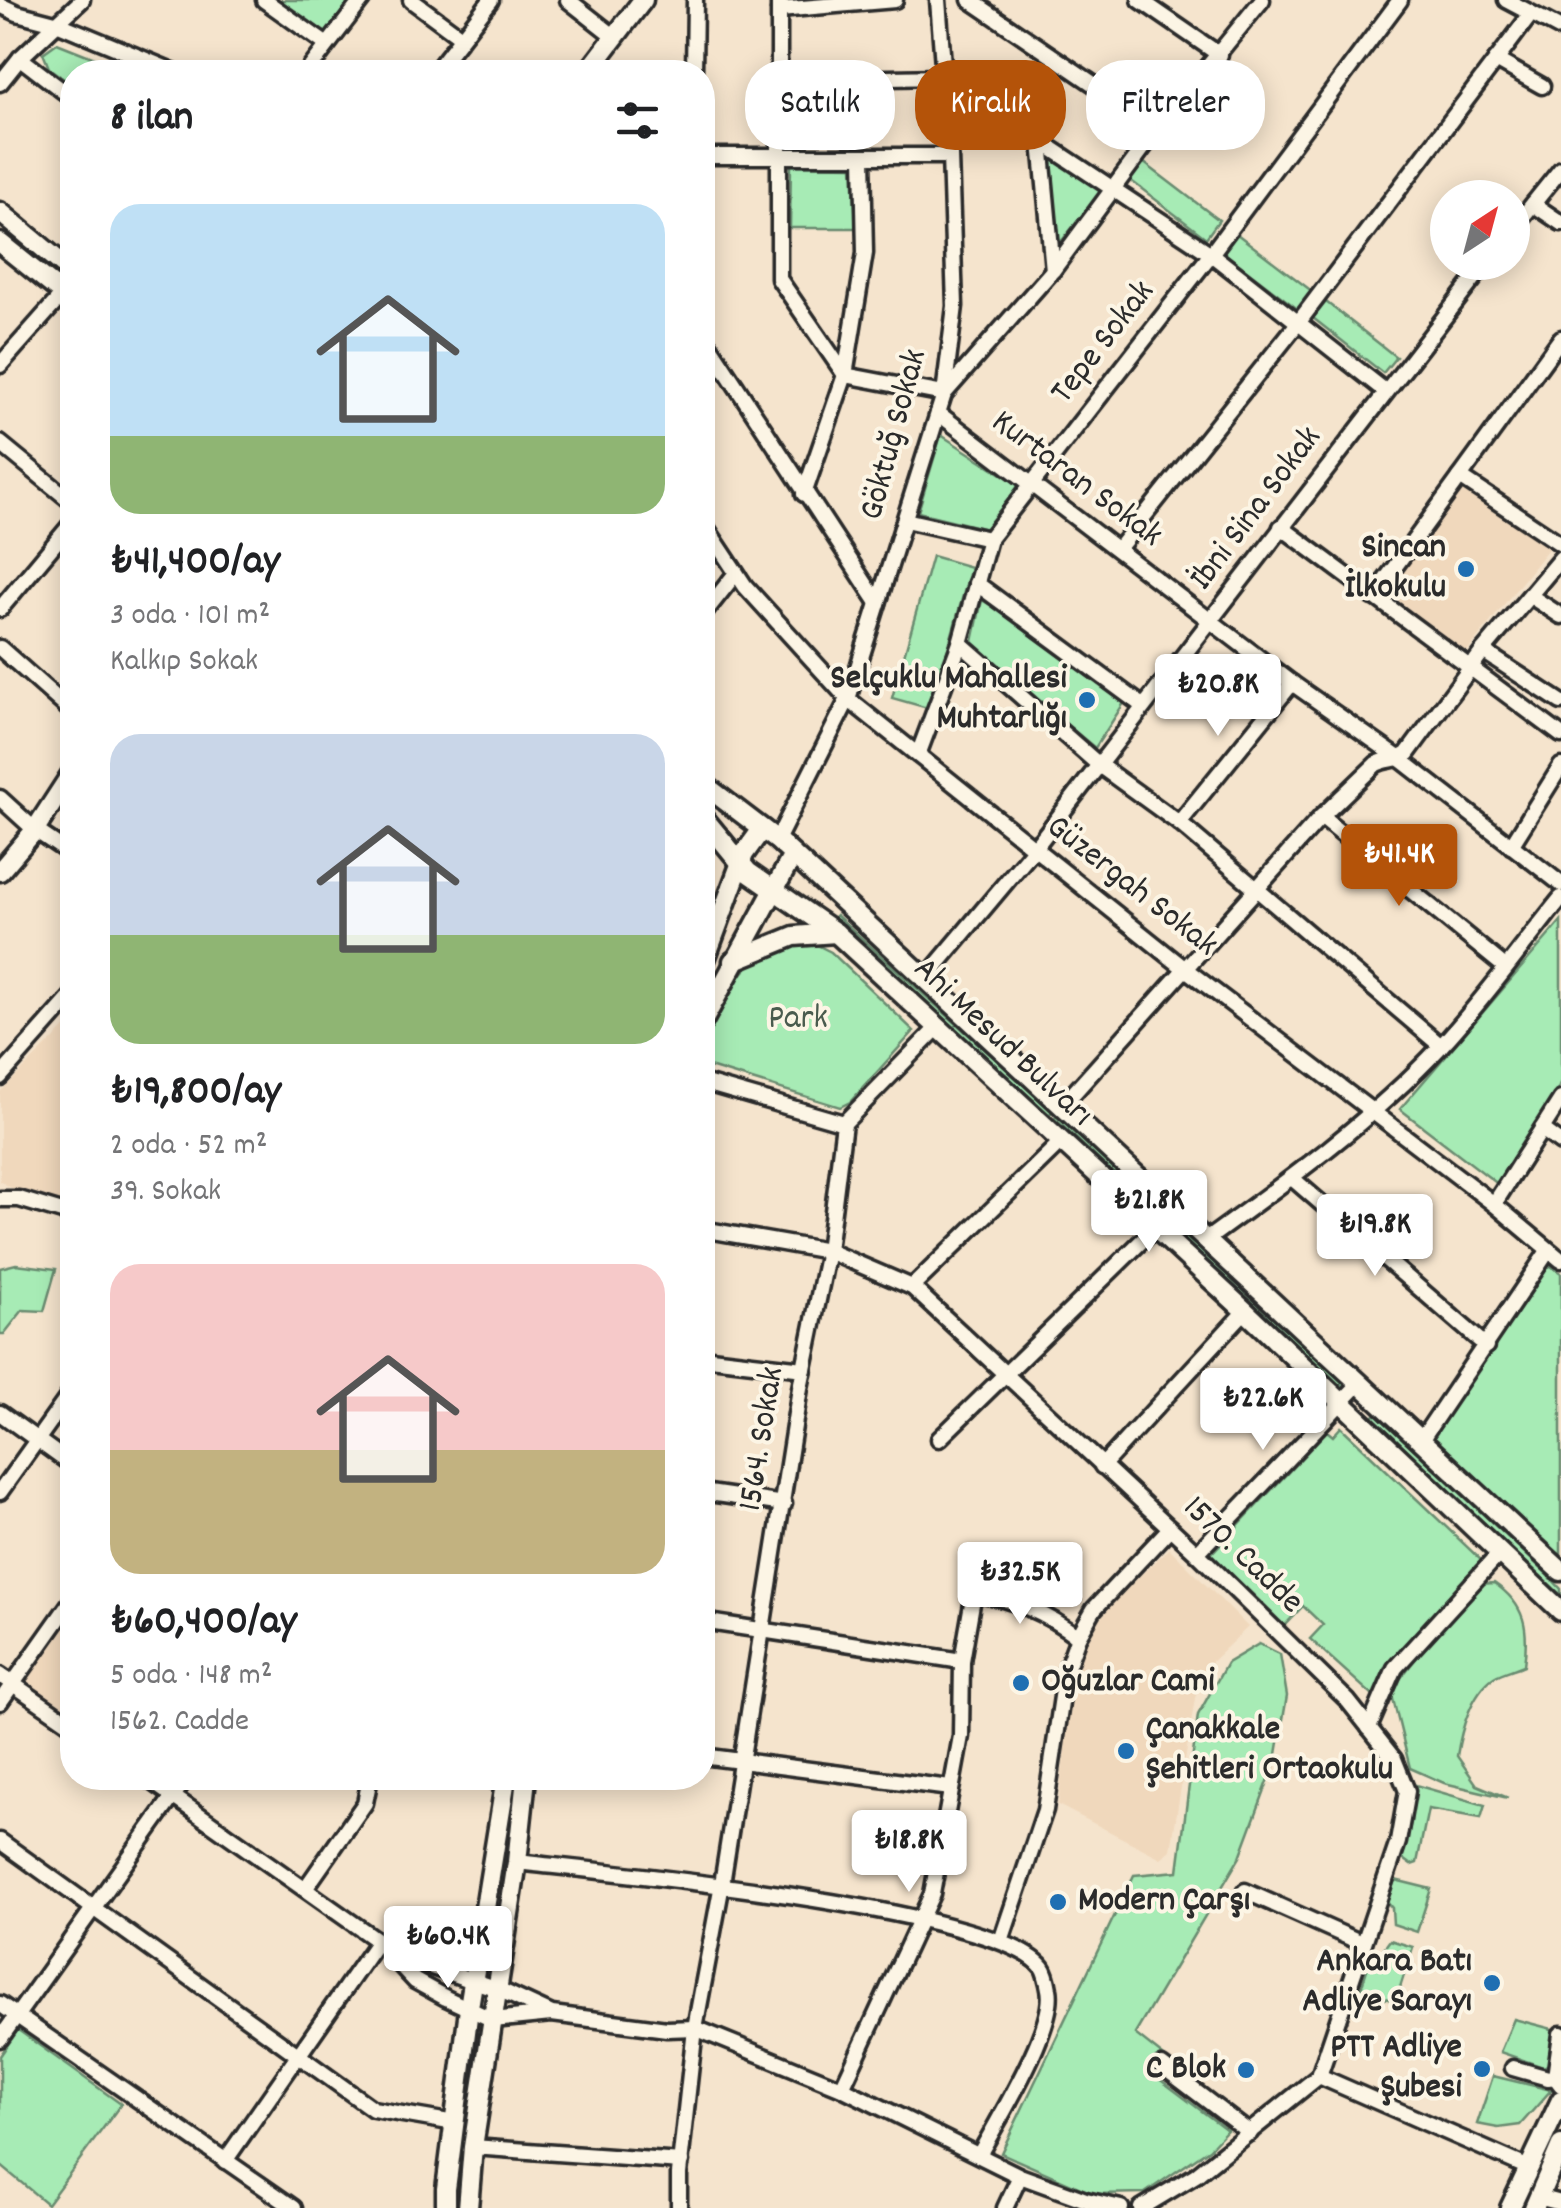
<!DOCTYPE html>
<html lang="tr">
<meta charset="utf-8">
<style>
:root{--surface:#fff;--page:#f6f6f6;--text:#202124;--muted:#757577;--accent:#b45309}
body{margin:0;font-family:Dekko,sans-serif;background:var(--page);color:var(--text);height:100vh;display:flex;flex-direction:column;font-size:38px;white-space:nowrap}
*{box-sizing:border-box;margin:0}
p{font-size:32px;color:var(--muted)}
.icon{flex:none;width:55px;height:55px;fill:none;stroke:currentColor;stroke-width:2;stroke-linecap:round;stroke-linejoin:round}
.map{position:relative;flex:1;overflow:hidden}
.panel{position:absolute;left:60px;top:60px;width:655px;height:1730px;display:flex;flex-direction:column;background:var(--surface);border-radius:40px;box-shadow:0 5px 25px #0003}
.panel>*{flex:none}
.guide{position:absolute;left:745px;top:60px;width:665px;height:90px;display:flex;gap:20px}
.needle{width:65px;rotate:36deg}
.controls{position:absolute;left:1430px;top:180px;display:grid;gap:20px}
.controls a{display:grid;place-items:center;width:100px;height:100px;border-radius:50%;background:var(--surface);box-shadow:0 5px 25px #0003;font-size:50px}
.price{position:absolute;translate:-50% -85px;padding:0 22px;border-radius:10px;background:#fff;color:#222;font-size:32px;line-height:65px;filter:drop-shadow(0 2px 5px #0008)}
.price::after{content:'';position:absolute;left:50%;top:60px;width:30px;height:22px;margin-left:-15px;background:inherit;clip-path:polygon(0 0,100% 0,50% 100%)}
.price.selected{background:var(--accent);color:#fff}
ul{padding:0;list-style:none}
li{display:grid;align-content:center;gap:20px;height:530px;padding:0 50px}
li span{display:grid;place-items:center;height:310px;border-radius:30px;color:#555}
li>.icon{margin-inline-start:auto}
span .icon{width:180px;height:180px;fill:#fffc;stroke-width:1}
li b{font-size:42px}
h2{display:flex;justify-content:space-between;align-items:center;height:120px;padding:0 50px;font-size:42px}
.chip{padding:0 35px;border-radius:40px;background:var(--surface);box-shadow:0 5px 25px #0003;font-size:35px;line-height:90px}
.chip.selected{background:var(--accent);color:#fff}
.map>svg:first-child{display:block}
.built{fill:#f0d8bc}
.green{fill:#a7ebb5;stroke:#698b70;stroke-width:2.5}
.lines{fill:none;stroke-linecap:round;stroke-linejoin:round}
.minor-casing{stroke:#2b2b2b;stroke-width:21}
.major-casing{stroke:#2b2b2b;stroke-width:25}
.minor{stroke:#fcf5e5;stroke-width:14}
.major{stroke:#fcf5e5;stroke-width:18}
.poi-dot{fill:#1f6fb2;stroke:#fcf5e5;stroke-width:4}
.labels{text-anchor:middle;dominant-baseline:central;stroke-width:8;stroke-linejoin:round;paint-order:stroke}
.street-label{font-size:35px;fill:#2b2b2b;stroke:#fcf5e5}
.poi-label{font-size:35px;font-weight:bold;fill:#2b2b2b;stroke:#fcf5e5;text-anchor:end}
.park-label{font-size:35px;fill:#4a5b4e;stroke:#fcf5e5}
</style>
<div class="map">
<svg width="1561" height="2208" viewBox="0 0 1561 2208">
<rect width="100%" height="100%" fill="#f5e4cd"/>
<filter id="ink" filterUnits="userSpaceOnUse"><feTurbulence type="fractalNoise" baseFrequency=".01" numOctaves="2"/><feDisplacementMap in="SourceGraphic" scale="20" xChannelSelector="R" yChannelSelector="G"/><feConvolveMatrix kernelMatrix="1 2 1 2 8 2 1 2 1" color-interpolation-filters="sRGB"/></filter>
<g filter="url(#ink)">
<g class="built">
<polygon points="1461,485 1550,546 1466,653 1384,592"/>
<polygon points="72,1021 72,1205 23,1195 0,1181 0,1092"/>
<polygon points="1169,1548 1248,1627 1205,1668 1195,1698 1171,1850 1161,1858 1058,1805 1075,1667 1091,1630 1116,1599"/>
<polygon points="72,1609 72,1713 24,1680"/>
</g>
<g class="green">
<polygon points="277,0 352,0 324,36"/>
<polygon points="57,43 130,72 72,72 72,85 49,68 43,53"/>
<polygon points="1048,152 1103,189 1056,248"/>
<polygon points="1143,162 1219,220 1206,238 1130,180"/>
<polygon points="791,165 853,166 856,228 790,228"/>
<polygon points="1237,234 1313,292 1299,310 1223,252"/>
<polygon points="1326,302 1396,357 1383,373 1313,318"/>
<polygon points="941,435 1019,485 987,529 918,512"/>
<polygon points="932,556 971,567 931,709 892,698"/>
<polygon points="982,600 1029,628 1027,632 1124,703 1095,748 972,646"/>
<polygon points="836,915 1052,1110 1051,1113 1049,1114 832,919"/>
<polygon points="1561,921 1561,1082 1553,1101 1499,1185 1400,1109"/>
<path d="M809,941L831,952L914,1031L850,1102L840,1107L703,1065C702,1037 729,984 750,965C765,951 789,945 809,941Z"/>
<polygon points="1056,1115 1346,1383 1342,1387 1055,1119"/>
<polygon points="16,1264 56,1269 44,1311 23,1310 4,1334 0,1334 0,1268"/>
<polygon points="1549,1265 1561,1273 1561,1558 1431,1437"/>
<polygon points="1376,1414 1547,1574 1561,1589 1561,1595 1372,1418"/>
<polygon points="1341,1427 1482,1561 1396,1660 1380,1691 1372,1695 1310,1639 1323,1625 1303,1606 1283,1627 1211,1554 1327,1431 1333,1436"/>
<path d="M1494,1583C1526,1605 1529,1629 1524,1665C1515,1669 1502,1672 1494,1677C1471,1693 1461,1730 1457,1756L1477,1785L1508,1798L1444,1783L1410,1768L1391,1691L1448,1616L1479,1584Z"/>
<polygon points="1259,1644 1280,1654 1287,1696 1276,1760 1240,1857 1135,2034 1163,2056 1150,2072 1227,2130 1209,2149 1145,2193 1094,2194 1001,2153 1134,1875 1178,1871 1198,1715 1227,1663"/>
<polygon points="1412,1784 1485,1805 1481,1818 1428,1809 1417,1863 1411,1865 1400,1857 1411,1823"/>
<polygon points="1395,1880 1431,1889 1417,1932 1393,1924 1392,1908 1387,1902"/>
<polygon points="1390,1940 1413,1947 1396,2000 1365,1995 1361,1988 1371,1957 1382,1951"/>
<polygon points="1514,2019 1556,2030 1553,2062 1543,2067 1500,2052"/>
<polygon points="18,2030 121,2104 47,2204 0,2165 0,2056"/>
<polygon points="1493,2076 1551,2090 1520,2125 1498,2128 1477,2124"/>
</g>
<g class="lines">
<defs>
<g id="minor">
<polyline points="264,0 327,45"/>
<polyline points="411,0 461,37"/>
<polyline points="568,0 615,37"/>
<polyline points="779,0 779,279 845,375 944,394 1053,270 1158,128 1262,0"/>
<polyline points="970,0 1158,128"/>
<polyline points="1140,0 1220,55"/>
<polyline points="1506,0 1561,29"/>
<polyline points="0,5 17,13 59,24 175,72"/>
<polyline points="779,10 895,0"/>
<polyline points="20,58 72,98"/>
<polyline points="1496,60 1542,86"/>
<polyline points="307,72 362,0"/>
<polyline points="435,72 491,0"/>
<polyline points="694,72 695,0"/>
<polyline points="778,80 944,77 1211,254 1385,391"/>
<polyline points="0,83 20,58 82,0"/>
<polyline points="1041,142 1053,270"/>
<polyline points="702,156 950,156"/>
<polyline points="1533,204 1561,223"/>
<polyline points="1512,230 1561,169"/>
<polyline points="702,334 878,603"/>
<polyline points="0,365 63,294"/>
<polyline points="938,413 1292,683 1400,759 1561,884"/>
<polyline points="0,443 72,502"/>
<polyline points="1460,477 1561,544"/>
<polyline points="804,494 845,375 865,253 863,156"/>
<polyline points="905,520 989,539"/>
<polyline points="702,521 745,586 848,699 1184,968 1494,1204 1561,1260"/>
<polyline points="1281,527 1561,735"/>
<polyline points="1118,549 1298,323 1531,14"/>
<polyline points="976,583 1143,706"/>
<polyline points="1373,597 1561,338"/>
<polyline points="1532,597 1561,616"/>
<polyline points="0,609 72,523"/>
<polyline points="702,616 736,573"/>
<polyline points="960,643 1099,765 1179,823 1441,1046"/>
<polyline points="0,648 72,712"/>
<polyline points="1483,651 1561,702"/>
<polyline points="918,755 960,643 989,539 1211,254 1400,0"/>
<polyline points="0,798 35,830 72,855"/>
<polyline points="1321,817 1505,967"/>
<polyline points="1179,823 1292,683"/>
<polyline points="777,840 848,699 944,394 955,306 950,156 938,0"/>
<polyline points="1511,846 1561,766"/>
<polyline points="924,980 1034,849 1487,262"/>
<polyline points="0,1077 72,996"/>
<path d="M1062,1106L1321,817L1376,764C1387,758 1397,761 1407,754L1483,651L1561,558"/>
<polyline points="844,1123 938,1027"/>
<polyline points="1542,1129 1561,1143"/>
<polyline points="1292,1178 1486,1346"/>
<polyline points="0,1199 19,1199 72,1215"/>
<polyline points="1494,1204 1561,1099"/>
<polyline points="702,1229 828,1251 912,1287 1197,1553 1348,1701 1394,1759 1407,1791 1398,1842 1319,2076"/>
<path d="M1206,1240C1288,1181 1372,1120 1441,1046C1484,1000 1521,947 1561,898"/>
<polyline points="912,1287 1061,1142"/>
<polyline points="702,1357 804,1369"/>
<polyline points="0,1413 72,1465"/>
<polyline points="939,1439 1155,1228"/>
<polyline points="1421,1440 1548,1251"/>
<polyline points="1102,1466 1245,1311"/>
<polyline points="0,1492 72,1391"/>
<polyline points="702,1492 784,1504"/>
<polyline points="1197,1553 1360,1383"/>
<polyline points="702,1621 962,1661"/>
<polyline points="0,1675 72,1725"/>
<polyline points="0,1702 72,1600"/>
<polyline points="1369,1728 1395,1668 1500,1553"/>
<polyline points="702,1756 950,1788"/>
<polyline points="147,1778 378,1941 415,1981 446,1998 493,2020 551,2014"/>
<polyline points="485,1778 505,1784"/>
<polyline points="0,1841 373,2109 455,2123"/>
<path d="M517,1862C604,1872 997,1908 1042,1967C1045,1971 1048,1983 1049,1989C1057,2025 998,2120 979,2155"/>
<polyline points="305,1889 365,1803 370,1778"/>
<polyline points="1245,1891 1362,1943"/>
<polyline points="1001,1941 1045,1810 1066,1670 1078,1637 1094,1609 1170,1528"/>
<polyline points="393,1954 498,1989 552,2014 667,2029 695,2028 842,2088 1020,2176 1086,2200 1121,2208"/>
<polyline points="0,2004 294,2208"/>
<polyline points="1561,2034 1555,2077 1561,2085"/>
<polyline points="0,2039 186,1778"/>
<polyline points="1162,2066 1250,2133"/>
<polyline points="1513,2068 1548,2078 1555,2077"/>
<polyline points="1319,2076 1529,2168"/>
<path d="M842,2088L932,1894L961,1736L962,1661L974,1592C1014,1600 1045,1612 1078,1637"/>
<polyline points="473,2147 681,2162"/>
<polyline points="225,2161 378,1941"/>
<polyline points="1538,2197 1561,2203"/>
<polyline points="679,2208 679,2174 695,2028 722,1884 800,1388 828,1251 844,1123 702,1082"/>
<polyline points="1005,2208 1020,2176"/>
<polyline points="1141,2208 1196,2175 1319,2076"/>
</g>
<g id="major">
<polyline points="588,72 643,0"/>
<polyline points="0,212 72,272"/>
<polyline points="0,243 72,301"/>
<polyline points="702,783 777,840 1561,1571"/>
<polyline points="702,816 748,872 836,933 1245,1311 1561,1611"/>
<polyline points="0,871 35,830 72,773"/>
<polyline points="733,961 794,936 836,933"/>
<polyline points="702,968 744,854 762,829"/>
<polyline points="702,1023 793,855"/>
<polyline points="446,2208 446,2189 470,2001 506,1778"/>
<polyline points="468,2208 473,2147 517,1862 526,1778"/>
<polyline points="1510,2208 1561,2100"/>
<polyline points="1534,2208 1561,2145"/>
</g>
</defs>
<use href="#minor" class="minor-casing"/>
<use href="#major" class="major-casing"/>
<use href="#minor" class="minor"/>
<use href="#major" class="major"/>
</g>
</g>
<g class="poi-dot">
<circle cx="1466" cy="569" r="10"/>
<circle cx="1087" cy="700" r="10"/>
<circle cx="1021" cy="1683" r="10"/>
<circle cx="1126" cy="1751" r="10"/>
<circle cx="1058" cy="1902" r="10"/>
<circle cx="1492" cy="1983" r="10"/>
<circle cx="1482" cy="2069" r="10"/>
<circle cx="1246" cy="2070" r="10"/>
</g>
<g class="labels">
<g class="street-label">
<text transform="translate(1104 343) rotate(-52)">Tepe Sokak</text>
<text transform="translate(895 435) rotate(-75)">Göktuğ Sokak</text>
<text transform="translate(1076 480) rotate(37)">Kurtaran Sokak</text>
<text transform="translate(1257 509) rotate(-53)">İbni Sina Sokak</text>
<text transform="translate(1131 887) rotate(38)">Güzergah Sokak</text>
<text transform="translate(1002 1043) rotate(43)">Ahi Mesud Bulvarı</text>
<text transform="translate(763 1439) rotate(-81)">1564. Sokak</text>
<text transform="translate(1242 1556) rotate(44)">1570. Cadde</text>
</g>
<g class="poi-label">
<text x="1446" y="549">Sincan<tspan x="1446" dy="40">İlkokulu</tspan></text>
<text x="1067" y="680">Selçuklu Mahallesi<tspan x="1067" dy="40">Muhtarlığı</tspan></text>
<text x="1041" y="1683" text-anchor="start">Oğuzlar Cami</text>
<text x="1146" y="1731" text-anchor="start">Çanakkale<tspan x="1146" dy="40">Şehitleri Ortaokulu</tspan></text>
<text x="1078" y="1902" text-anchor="start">Modern Çarşı</text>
<text x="1472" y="1963">Ankara Batı<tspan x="1472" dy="40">Adliye Sarayı</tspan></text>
<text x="1462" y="2049">PTT Adliye<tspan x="1462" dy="40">Şubesi</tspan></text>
<text x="1226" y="2070">C Blok</text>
</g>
<g class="park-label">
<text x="798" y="1020">Park</text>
</g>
</g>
</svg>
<div class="controls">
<a><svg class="needle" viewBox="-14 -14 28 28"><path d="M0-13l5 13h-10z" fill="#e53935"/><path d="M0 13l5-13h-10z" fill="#757577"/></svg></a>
</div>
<b class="price" style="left:1218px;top:739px">₺20.8K</b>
<b class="price selected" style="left:1399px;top:909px">₺41.4K</b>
<b class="price" style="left:1149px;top:1255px">₺21.8K</b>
<b class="price" style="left:1375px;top:1279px">₺19.8K</b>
<b class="price" style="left:1263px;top:1453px">₺22.6K</b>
<b class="price" style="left:1020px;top:1627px">₺32.5K</b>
<b class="price" style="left:909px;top:1895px">₺18.8K</b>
<b class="price" style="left:448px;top:1991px">₺60.4K</b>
<div class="guide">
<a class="chip">Satılık</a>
<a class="chip selected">Kiralık</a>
<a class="chip">Filtreler</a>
</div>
<section class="panel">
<h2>8 ilan<svg class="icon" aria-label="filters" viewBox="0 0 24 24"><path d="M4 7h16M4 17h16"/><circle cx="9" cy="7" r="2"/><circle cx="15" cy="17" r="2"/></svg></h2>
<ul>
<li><span style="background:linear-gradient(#bfe0f5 75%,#8fb573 0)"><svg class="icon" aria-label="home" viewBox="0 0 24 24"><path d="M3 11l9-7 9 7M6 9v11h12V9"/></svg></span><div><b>₺41,400/ay</b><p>3 oda · 101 m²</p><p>Kalkıp Sokak</p></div></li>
<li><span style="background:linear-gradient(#c9d6e8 65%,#8fb573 0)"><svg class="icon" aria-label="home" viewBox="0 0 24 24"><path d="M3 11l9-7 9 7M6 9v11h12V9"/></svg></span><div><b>₺19,800/ay</b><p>2 oda · 52 m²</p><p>39. Sokak</p></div></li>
<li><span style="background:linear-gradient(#f6c9c9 60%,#c2b280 0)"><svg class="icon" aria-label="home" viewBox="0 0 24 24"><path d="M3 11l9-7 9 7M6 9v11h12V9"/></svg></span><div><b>₺60,400/ay</b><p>5 oda · 148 m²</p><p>1562. Cadde</p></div></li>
</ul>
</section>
</div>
